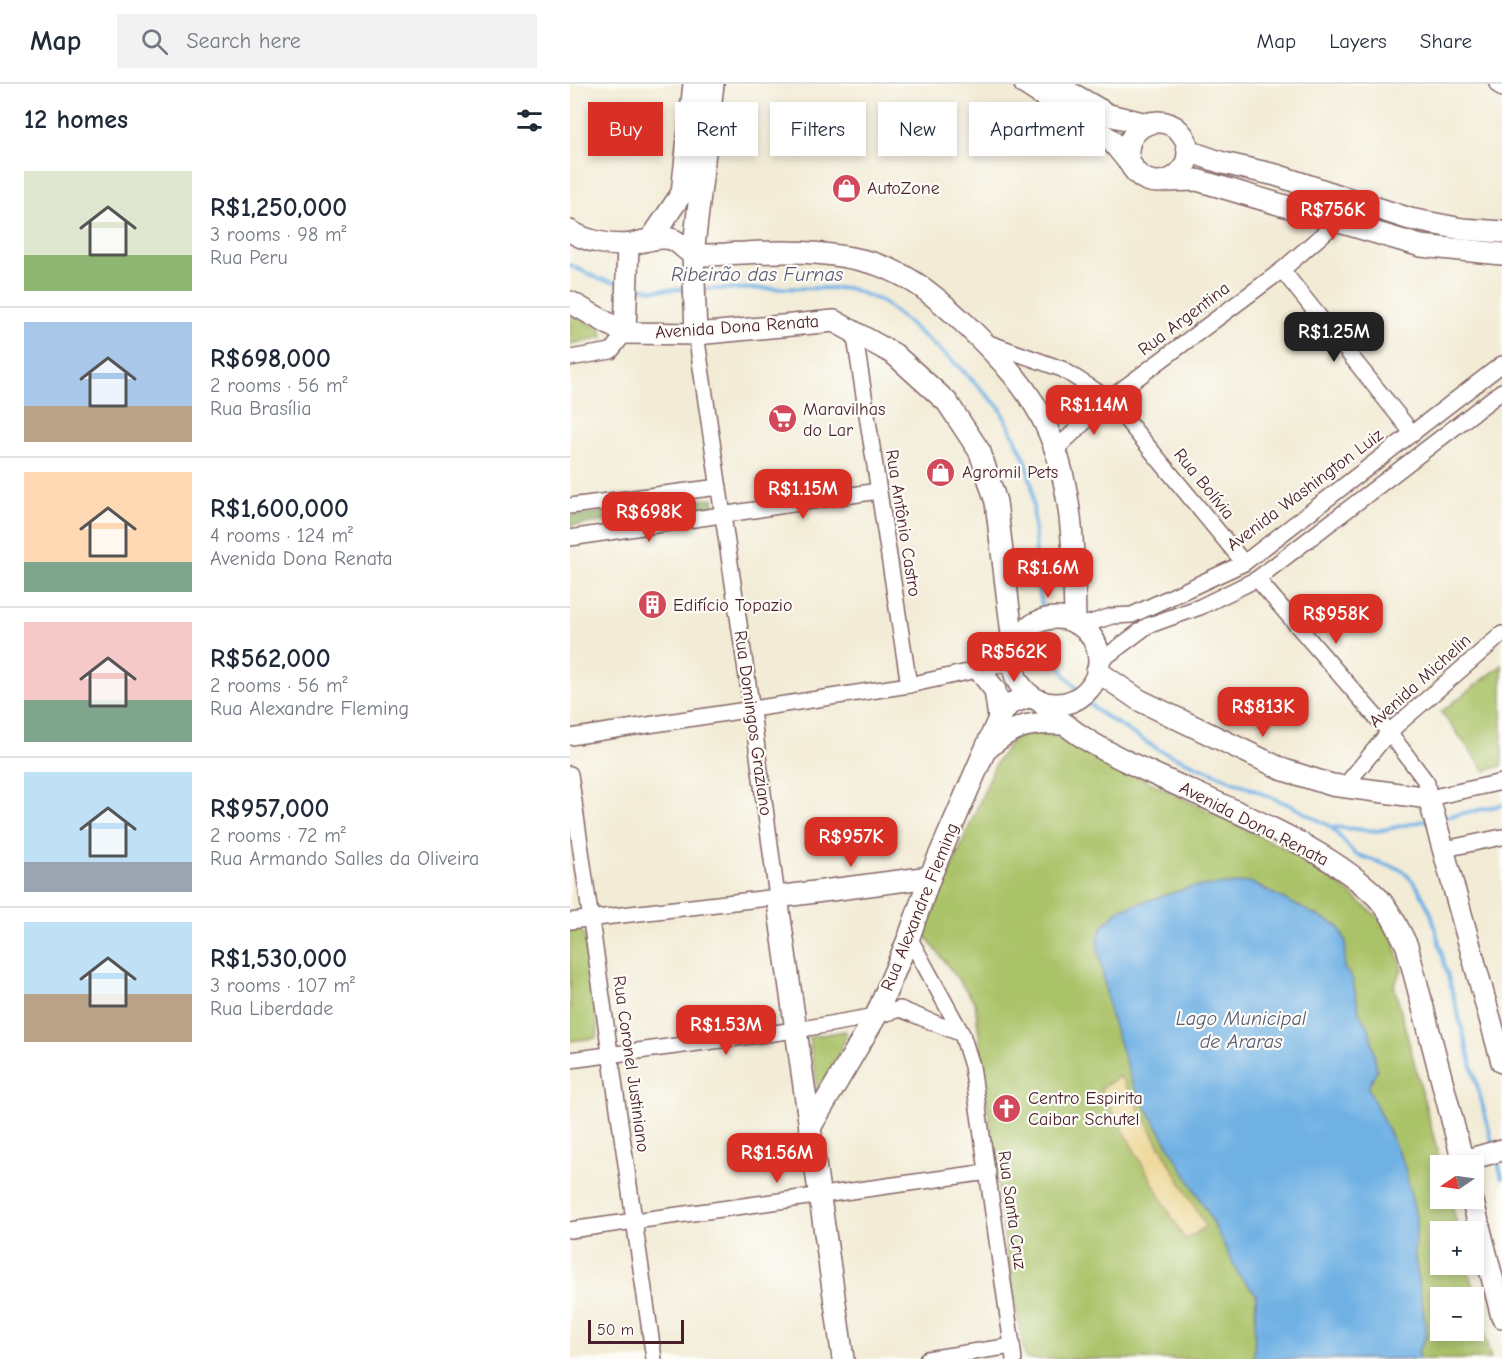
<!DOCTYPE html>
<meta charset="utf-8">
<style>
:root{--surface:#fff;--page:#f2f2f3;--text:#1f2937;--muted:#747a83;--line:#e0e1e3;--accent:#d93025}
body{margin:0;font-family:"Comic Neue",sans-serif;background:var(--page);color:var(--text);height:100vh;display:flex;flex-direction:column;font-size:22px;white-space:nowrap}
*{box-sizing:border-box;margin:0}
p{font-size:20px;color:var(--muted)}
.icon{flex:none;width:33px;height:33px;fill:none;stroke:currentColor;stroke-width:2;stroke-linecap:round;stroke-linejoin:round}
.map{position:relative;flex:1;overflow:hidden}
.panel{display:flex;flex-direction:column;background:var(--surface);width:570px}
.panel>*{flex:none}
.guide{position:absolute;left:18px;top:18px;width:570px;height:54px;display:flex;gap:12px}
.needle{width:39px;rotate:257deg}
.tools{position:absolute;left:860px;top:1071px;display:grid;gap:12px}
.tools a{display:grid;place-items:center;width:54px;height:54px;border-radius:0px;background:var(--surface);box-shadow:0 3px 9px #0003;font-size:30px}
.scale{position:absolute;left:18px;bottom:15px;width:96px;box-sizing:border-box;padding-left:6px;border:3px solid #4a1f2b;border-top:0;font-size:16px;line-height:21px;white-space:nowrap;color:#4a1f2b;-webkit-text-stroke:4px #fdfcf7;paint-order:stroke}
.price{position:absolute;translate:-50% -51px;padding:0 14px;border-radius:12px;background:var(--accent);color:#fff;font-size:20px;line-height:39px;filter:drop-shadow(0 2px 3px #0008)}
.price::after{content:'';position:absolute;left:50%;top:36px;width:18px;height:14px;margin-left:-9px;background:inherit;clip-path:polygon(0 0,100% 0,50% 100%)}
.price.current{background:#222;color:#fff}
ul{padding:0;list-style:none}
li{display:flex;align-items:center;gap:18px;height:150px;padding:0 24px}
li+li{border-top:2px solid var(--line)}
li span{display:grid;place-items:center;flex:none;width:168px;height:120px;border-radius:0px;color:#555}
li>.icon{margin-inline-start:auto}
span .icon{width:72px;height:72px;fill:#fffc;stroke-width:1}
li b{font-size:26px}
h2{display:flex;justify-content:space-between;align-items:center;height:72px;padding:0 24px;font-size:26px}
.tag{padding:0 21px;border-radius:0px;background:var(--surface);box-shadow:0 3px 9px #0003;font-size:21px;line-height:54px}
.tag.current{background:var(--accent);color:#fff}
header{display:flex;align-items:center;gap:36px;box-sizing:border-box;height:84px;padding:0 30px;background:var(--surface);border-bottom:2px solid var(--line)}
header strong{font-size:28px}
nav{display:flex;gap:33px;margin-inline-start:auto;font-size:21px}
.search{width:420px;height:54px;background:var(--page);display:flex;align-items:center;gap:15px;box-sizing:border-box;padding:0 21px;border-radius:0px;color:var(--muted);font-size:22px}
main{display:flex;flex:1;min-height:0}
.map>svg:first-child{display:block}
.green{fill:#aac267;stroke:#7a7049;stroke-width:1.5;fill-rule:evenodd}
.forest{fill:#87a85c;stroke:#686444;stroke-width:1.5}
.sand{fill:#eeda9e;stroke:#9c7c64;stroke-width:1.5}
.water{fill:#70b1e4;stroke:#5d6888;stroke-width:1.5}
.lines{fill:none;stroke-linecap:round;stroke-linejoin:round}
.stream{stroke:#70b1e4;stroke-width:4}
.street-casing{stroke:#856666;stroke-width:18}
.secondary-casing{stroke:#856666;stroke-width:24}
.street{stroke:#fff;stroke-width:15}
.secondary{stroke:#fff;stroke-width:21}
.labels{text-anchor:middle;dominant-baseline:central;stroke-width:4.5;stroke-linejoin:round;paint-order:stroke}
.poi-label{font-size:18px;fill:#4a1f2b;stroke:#fdfcf7;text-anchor:start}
.street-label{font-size:18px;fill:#4a1f2b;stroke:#fdfcf7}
.water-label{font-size:20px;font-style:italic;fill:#595975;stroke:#fdfcf7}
</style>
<header>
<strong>Map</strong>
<div class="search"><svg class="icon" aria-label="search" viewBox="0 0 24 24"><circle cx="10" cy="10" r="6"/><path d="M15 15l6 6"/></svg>Search here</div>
<nav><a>Map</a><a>Layers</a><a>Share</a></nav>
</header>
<main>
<section class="panel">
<h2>12 homes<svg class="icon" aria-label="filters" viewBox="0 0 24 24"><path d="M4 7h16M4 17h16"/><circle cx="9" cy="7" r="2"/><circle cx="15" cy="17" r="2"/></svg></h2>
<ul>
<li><span style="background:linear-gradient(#dfe7d0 70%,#8fb573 0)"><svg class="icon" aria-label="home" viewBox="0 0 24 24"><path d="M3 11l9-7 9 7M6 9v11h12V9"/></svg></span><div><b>R$1,250,000</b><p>3 rooms · 98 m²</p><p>Rua Peru</p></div></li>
<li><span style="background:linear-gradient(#a9c7e8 70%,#b9a48a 0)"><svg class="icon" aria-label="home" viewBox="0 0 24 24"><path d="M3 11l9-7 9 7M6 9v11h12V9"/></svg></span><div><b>R$698,000</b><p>2 rooms · 56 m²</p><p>Rua Brasília</p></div></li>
<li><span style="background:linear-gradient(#ffd9b3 75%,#7fa58c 0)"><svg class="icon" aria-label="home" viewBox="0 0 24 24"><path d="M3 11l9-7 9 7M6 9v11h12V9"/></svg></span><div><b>R$1,600,000</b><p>4 rooms · 124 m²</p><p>Avenida Dona Renata</p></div></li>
<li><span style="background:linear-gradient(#f6c9c9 65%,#7fa58c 0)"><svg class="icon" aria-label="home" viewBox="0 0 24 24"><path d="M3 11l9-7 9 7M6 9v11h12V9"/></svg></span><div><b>R$562,000</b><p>2 rooms · 56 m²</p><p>Rua Alexandre Fleming</p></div></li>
<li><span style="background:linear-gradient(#bfe0f5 75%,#9aa5b1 0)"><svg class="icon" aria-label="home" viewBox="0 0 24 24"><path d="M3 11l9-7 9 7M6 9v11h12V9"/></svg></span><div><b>R$957,000</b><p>2 rooms · 72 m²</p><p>Rua Armando Salles da Oliveira</p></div></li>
<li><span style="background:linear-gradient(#bfe0f5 60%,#b9a48a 0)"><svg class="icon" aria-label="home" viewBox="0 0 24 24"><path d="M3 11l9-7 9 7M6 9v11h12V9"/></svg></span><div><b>R$1,530,000</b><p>3 rooms · 107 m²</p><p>Rua Liberdade</p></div></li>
</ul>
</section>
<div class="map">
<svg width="932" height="1275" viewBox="0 0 932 1275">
<rect width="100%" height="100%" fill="#fdfcf7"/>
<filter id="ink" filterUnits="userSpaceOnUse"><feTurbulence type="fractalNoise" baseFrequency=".0167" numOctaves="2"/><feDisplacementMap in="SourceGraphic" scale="12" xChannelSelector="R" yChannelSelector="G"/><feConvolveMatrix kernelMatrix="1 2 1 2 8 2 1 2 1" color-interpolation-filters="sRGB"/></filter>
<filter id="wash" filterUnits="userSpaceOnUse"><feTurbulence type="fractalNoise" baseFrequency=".008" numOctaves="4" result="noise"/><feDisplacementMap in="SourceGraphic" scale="24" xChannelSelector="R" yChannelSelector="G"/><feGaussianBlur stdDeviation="1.35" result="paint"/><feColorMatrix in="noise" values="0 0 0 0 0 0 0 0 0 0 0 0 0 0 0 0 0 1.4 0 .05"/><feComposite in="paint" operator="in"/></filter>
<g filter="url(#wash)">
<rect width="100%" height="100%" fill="#f2ebd5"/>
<g class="green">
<polygon points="0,230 31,245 33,253 0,260"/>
<polygon points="932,581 932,682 915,687 871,628"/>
<path d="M466,646L484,651L742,778L808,833L824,857L829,874L832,886L824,901L871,1081L870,1114L880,1115L889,1147L870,1148V1180L897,1181L921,1275H455L435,1159L405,918L354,850L426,679L441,657ZM870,1214H903V1246H870Z"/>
<polygon points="7,845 14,850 28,948 26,954 0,957 0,846"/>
<polygon points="276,947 276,952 254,1006 248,1008 239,953"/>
</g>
<polygon class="forest" points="143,414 144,425 0,442 0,432"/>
<polygon class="sand" points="550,992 636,1143 615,1156 530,1005"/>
<polygon class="water" points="680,798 768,842 776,858 774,884 782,894 790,931 799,943 807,985 798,1004 834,1080 847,1138 844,1167 857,1251 848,1268 849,1275 684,1275 686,1210 669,1191 636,1125 563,1001 540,930 527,858 532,843 549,826 621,803"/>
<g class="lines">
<g class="stream">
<polyline points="0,181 29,195 49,199"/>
<polyline points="63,202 83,206 118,205"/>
<polyline points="131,205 279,204 313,218 329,231 387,281 430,324 456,377 462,403 468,505 483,567 495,591 527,627 589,666 722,722 761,743 785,770 832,786 847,802 861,829 923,1061"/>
<polyline points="871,734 932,721"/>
<polyline points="762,743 808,747 858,736"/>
<polyline points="927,1074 932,1094"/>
</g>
</g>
</g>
<g filter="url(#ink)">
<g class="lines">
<defs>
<g id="street">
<polyline points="927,0 932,5"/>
<polyline points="712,186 843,350"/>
<polyline points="284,247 339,601"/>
<polyline points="416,258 492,285 539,315 674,479"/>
<polyline points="0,274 41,267 55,249"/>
<polyline points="486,365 539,315 712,186 767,138"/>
<polyline points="0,422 149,403"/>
<polyline points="0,454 308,407"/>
<polyline points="687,495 819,648 857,699 859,714 932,698"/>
<polyline points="511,542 542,532 562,531 674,479 932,280"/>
<polyline points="529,578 577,542 630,523 687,495 932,307"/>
<polyline points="0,653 339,601 443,578"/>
<polyline points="0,690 84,1275"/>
<polyline points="774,703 819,648 932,550"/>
<polyline points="875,765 932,753"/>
<polyline points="0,837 207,813 182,627 126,250"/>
<polyline points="339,853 392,950 402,982 444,1275"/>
<polyline points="0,976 226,946 306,932 330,925 392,950"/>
<polyline points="0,1146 418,1088"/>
<polyline points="357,1275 442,1262"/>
</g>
<g id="secondary">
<polyline points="455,0 540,55 562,82"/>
<polyline points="485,0 539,31 577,40"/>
<circle cx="588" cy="68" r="30"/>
<polyline points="618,67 653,79 706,91 840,135 892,145 932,148"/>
<polyline points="595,97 627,96 851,162 932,170"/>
<path d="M0,147C15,157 43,163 61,160C74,158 88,151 101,155C110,157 115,168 124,170C138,173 159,169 174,169C214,167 252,167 291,176C335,186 362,209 394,239C422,266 451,295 470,330C504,393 504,469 505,539"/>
<polyline points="81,155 112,109 124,0"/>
<polyline points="0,218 55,249 126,250 264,237 324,270 377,318 410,368 426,418 444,567"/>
<polyline points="55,249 58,161"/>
<polyline points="126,250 123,170 143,0"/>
<circle cx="486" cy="577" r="43"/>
<polyline points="410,587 425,606 429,634"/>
<polyline points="527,587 569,616 714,686 762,701 859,714 932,978"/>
<path d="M470,617C501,651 536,668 577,687C647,720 751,759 806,812C820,826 828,844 837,862L894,1082"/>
<path d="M417,665C442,642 458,638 491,640"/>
<polyline points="241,1042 306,932 339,853 360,793 429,634 439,620 461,612"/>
<polyline points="893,1077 932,1066"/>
<polyline points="902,1114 932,1233"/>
<polyline points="273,1275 207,813 360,793"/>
</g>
</defs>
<use href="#street" class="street-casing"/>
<use href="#secondary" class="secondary-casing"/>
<use href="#street" class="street"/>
<use href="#secondary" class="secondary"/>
</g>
</g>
<defs>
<symbol id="shop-disc" viewBox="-11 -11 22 22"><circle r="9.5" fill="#d1495b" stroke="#fdfcf7"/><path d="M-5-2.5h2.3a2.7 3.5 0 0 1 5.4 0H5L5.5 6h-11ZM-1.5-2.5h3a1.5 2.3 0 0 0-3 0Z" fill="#fff"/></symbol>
<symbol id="supermarket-disc" viewBox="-11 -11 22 22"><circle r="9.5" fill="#d1495b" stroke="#fdfcf7"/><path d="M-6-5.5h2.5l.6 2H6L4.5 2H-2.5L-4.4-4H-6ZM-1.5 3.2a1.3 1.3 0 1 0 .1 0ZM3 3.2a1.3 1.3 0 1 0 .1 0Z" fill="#fff"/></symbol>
<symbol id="building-disc" viewBox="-11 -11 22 22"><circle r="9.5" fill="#d1495b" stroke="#fdfcf7"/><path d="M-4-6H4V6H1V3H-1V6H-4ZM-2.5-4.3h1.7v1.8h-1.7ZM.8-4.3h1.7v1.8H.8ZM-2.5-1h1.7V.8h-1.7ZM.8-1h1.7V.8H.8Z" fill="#fff"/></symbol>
<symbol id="church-disc" viewBox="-11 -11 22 22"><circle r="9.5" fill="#d1495b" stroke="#fdfcf7"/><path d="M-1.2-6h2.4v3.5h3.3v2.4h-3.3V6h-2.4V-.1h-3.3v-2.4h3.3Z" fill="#fff"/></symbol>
</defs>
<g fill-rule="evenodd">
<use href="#shop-disc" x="260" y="88" width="33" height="33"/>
<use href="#supermarket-disc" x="196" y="318" width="33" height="33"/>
<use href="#shop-disc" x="354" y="372" width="33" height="33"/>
<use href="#building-disc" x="66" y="504" width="33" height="33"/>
<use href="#church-disc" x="420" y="1008" width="33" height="33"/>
</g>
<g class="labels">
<g class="poi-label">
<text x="297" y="104">AutoZone</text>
<text x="233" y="325">Maravilhas<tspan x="233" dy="21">do Lar</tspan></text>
<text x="392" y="388">Agromil Pets</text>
<text x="103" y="521">Edifício Topazio</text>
<text x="458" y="1014">Centro Espirita<tspan x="458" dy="21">Caibar Schutel</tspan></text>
</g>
<g class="street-label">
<text transform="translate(614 235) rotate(-37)">Rua Argentina</text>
<text transform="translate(167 243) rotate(-4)">Avenida Dona Renata</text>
<text transform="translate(634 400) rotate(51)">Rua Bolívia</text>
<text transform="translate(735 406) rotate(-37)">Avenida Washington Luiz</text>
<text transform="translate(333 439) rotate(81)">Rua Antônio Castro</text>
<text transform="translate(850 597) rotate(-42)">Avenida Michelin</text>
<text transform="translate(183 639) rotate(82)">Rua Domingos Graziano</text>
<text transform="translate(684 740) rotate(27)">Avenida Dona Renata</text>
<text transform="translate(350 823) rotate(-68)">Rua Alexandre Fleming</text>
<text transform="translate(61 980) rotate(82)">Rua Coronel Justiniano</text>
<text transform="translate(442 1126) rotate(82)">Rua Santa Cruz</text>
</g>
<g class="water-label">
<text x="187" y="190">Ribeirão das Furnas</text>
<text x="671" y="934">Lago Municipal<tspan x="671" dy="23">de Araras</tspan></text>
</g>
</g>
</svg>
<div class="tools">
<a><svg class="needle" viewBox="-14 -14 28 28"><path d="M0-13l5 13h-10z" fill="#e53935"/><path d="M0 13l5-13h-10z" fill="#747a83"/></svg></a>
<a>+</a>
<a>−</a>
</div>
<div class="scale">50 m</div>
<b class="price" style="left:763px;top:157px">R$756K</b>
<b class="price current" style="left:764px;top:279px">R$1.25M</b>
<b class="price" style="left:524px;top:352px">R$1.14M</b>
<b class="price" style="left:233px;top:436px">R$1.15M</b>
<b class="price" style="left:79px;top:459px">R$698K</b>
<b class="price" style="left:478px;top:515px">R$1.6M</b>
<b class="price" style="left:766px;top:561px">R$958K</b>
<b class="price" style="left:444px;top:599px">R$562K</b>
<b class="price" style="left:693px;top:654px">R$813K</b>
<b class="price" style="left:281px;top:784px">R$957K</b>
<b class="price" style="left:156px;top:972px">R$1.53M</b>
<b class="price" style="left:207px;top:1100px">R$1.56M</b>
<div class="guide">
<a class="tag current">Buy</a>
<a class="tag">Rent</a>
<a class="tag">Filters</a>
<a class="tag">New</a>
<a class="tag">Apartment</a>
</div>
</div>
</main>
